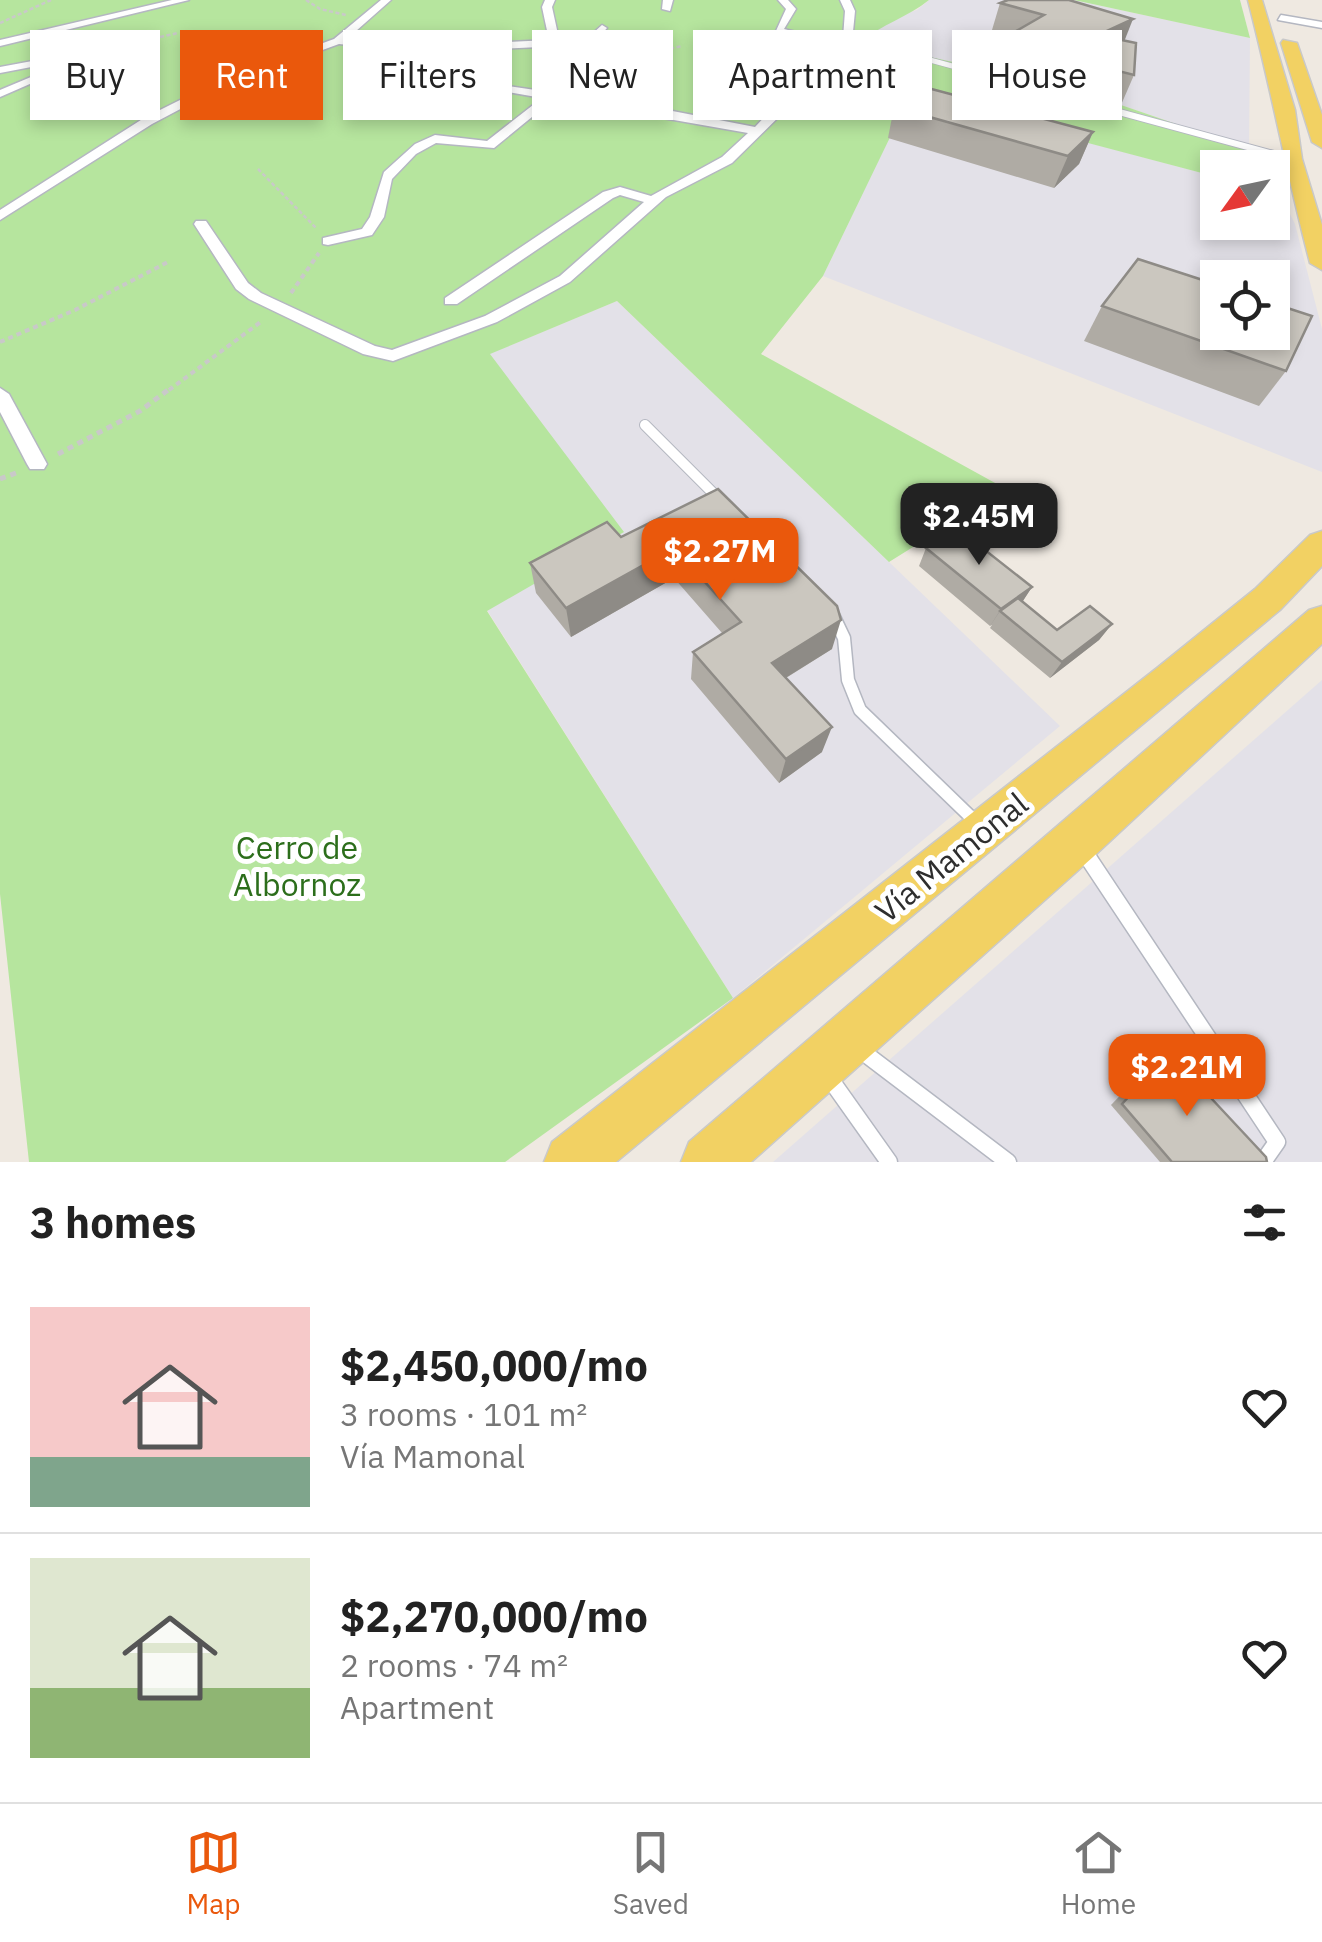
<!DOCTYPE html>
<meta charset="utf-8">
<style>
:root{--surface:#fff;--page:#f6f6f6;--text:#222;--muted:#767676;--line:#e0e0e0;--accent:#ea580c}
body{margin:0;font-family:"IBM Plex Sans",sans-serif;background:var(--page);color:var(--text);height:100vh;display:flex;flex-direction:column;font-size:38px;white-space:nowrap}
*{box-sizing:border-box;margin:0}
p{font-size:32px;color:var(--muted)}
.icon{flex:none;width:55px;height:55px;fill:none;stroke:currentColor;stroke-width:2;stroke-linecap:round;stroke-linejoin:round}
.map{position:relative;height:1162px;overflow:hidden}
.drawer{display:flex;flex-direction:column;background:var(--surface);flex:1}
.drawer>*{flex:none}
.hud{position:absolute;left:30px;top:30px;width:1262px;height:90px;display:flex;gap:20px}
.needle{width:65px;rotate:237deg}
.fabs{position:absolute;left:1200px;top:150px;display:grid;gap:20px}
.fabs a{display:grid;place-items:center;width:90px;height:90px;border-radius:0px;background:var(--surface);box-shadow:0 5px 15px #0003;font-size:50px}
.price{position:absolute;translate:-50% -85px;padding:0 22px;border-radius:20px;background:var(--accent);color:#fff;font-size:32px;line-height:65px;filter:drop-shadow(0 2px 5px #0008)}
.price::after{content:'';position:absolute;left:50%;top:60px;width:30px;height:22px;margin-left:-15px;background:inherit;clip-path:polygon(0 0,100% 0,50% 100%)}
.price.current{background:#222;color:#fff}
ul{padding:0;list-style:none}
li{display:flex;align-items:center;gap:30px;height:250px;padding:0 30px}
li+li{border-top:2px solid var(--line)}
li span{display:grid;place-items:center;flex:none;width:280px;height:200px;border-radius:0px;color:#555}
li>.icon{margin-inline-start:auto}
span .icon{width:120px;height:120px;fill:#fffc;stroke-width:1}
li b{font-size:42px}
h2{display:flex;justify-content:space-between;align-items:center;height:120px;padding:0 30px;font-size:42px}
.chip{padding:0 35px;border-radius:0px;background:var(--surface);box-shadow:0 5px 15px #0003;font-size:35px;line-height:90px}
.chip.current{background:var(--accent);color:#fff}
.tabs{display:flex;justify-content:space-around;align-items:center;height:140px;border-top:2px solid var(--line);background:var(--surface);font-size:28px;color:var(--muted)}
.tabs a{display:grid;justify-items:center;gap:5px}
.tabs .current{color:var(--accent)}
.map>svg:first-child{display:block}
.industrial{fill:#e3e1e8;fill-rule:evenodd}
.green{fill:#b6e59e}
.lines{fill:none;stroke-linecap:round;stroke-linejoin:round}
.lane-far4-casing{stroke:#b4b7c1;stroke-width:6}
.lane-far3-casing{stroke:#b4b7c1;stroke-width:8}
.lane-far2-casing{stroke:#b4b7c1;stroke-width:12}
.lane-far1-casing{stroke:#b4b7c1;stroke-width:15}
.lane-casing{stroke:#b4b7c1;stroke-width:19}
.street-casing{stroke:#b4b7c1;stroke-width:3}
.primary-casing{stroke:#c9c9c9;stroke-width:3}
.path-far2{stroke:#c9c9c9;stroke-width:2.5;stroke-dasharray:4 2.5;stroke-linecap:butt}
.path-far1{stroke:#c9c9c9;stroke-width:4;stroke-dasharray:5 4;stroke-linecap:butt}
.path{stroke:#c9c9c9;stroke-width:5;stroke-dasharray:6 5;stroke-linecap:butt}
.lane-far4{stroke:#fff;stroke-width:5}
.lane-far3{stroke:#fff;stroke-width:6}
.lane-far2{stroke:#fff;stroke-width:10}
.lane-far1{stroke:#fff;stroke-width:12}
.lane{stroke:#fff;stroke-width:16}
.street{fill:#fff;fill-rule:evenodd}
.primary{fill:#f2d163;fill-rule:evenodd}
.wall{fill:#afaba4}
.shaded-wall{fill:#8e8b86}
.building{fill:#cbc7bf;stroke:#8e8b86;stroke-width:2.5}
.labels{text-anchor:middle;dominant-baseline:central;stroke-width:10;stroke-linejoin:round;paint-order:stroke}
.near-park-label{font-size:32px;fill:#2c6e1b;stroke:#fff}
.near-street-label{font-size:32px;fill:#2e2e2e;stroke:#fff}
</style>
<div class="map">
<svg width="1322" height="1162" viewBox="0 0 1322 1162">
<rect width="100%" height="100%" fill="#efe9e1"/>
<g class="industrial">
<polygon points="929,0 1074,0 1250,38 1249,149 1121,105 860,42 895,17 917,10"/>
<path d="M910,95L1217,177L1218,222H1272L1273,192L1280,194L1295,224L1322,329V472L823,276ZM1218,278H1272V332H1218Z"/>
<polygon points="617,301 1060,726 733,998 487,610 623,532 489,354"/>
<polygon points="1322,680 1322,1162 773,1162"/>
</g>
<g class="green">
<path d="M0,0H929C908,17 882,24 861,42L990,70L1121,105L1249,149L1262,167L1218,168L1217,177L910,96L823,276L761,354L1006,489L889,562L617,301L490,354L624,532L487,611L733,998L505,1162H29L0,894Z"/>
<polygon points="1074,0 1240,0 1250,38"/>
</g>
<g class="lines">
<defs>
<polyline id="lane-far4" points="849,38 1085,102"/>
<polyline id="lane-far3" points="1075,100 1292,159"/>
<polyline id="lane-far2" points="645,425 720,500"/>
<polyline id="lane-far1" points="834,617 844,638 848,680 860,710 978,824"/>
<g id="lane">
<polyline points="1083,850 1277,1142 1263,1162"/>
<polyline points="859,1049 1008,1162"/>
<polyline points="828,1076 889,1162"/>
</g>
<g id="street">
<polygon points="172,0 189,0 0,46 0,40"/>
<path d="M381,0H391L347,39L419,46L549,40L542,7L545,0H555L552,7L559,39L592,34L602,25L607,28L598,38L551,46L581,76L561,94L646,106L659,94L623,59L627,54L671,94L657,108L755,127L807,72L738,62L721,55V51L811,67L827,46L775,33L786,9L778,0H788L796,9L784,29L836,42L843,38L845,11L840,0H850L855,11L852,42L834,50L801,95L732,163L666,197L570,282L497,322L393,361L363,354L249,299L236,289L194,224L196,221H206L248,283L261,293L375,346L392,350L485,316L560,276L644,202L620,195L613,198L457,304H445V298L603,192L620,187L651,196L722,157L748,133L554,99L494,148L436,143L416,154L392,179L384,217L372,235L328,245L323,244V238L362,229L370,217L384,172L415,144L435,135L487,141L542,98L490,89L498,75L494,61L485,49L419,52L339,44L224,86L152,124L0,220V210L144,118L216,82L334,39ZM540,47L570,76L549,92L501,85L508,75L504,60L495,49Z"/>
<polygon points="663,0 673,0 670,11 662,9"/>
<polygon points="1281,15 1322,22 1322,28 1278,20"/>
<polygon points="43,59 47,64 0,73 0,67"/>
<polygon points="69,61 78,63 0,97 0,90"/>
<polygon points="0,388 9,394 47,464 44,469 30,469 27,464 0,412"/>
</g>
<g id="primary">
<path d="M1248,0H1262L1295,110L1302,159L1322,225V270L1310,263C1287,176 1271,88 1248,0Z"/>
<polygon points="1283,40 1297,43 1322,115 1322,148 1312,142 1281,43"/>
<polygon points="1322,531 1322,566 1281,609 616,1162 544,1162 552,1142 1157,668 1255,589 1310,535"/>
<polygon points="1322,606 1322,644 1093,857 751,1162 681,1162 689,1142 1309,610"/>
</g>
</defs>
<use href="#lane-far4" class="lane-far4-casing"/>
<use href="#lane-far3" class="lane-far3-casing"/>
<use href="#lane-far2" class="lane-far2-casing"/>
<use href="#lane-far1" class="lane-far1-casing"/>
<use href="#lane" class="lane-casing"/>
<use href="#street" class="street-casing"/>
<use href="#primary" class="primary-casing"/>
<g class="path-far2">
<polyline points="306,0 320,9 346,15"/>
<polyline points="0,23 51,0"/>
<polyline points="596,49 598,56 614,57"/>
<polyline points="84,54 178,33"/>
<polyline points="645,55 682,46"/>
<polyline points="258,169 317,229"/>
</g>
<g class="path-far1">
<polyline points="291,293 319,253"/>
<polyline points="0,342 75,310 168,262"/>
<polyline points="169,390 262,321"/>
</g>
<g class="path">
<polyline points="58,454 140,411 172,387"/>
<polyline points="0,479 16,473"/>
</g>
<use href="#lane-far4" class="lane-far4"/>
<use href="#lane-far3" class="lane-far3"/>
<use href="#lane-far2" class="lane-far2"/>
<use href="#lane-far1" class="lane-far1"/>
<use href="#lane" class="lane"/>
<use href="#street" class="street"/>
<use href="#primary" class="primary"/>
</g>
<g class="wall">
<polygon points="1008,0 1124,41 1134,75 1121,105 990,70 999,41 1008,35 992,30 1000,3"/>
<polygon points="894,107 1093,132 1079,164 1054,188 888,138"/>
<polygon points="1102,306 1286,371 1259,406 1084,341"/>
<polygon points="718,489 832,649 786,678 822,752 779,783 691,679 693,652 722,633 674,578 571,637 536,593 530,563 621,537"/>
<polygon points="926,548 1032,587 1022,602 1057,630 1112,624 1099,640 1050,678 990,628 992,625 990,626 919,566"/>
<polygon points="1169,1053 1267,1162 1160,1162 1111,1105 1159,1055"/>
</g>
<g class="shaded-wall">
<polygon points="1133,19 1122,47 1098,35"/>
<polygon points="1093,132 1079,164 1054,188 1068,156"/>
<polygon points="674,548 674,578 571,637 566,608"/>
<polygon points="1032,587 1021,604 1000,611 990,626 1001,609"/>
<polygon points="841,620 832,649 766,690 772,663"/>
<polygon points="1112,624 1099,640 1050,678 1062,662"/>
<polygon points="832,727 822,752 779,783 786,759"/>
</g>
<g class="building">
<polygon points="1008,0 1069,0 1133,19 1098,35 1136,43 1134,75 999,41 1044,15 1000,3"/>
<polygon points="924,87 1093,132 1068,156 894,107"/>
<polygon points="1138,259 1218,285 1218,332 1272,332 1272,303 1312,316 1286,371 1102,306"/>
<polygon points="718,489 837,606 841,620 772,663 832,727 786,759 693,652 741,622 674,548 566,608 530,563 607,522 621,537"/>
<polygon points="957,528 1032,587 1001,609 926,548"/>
<polygon points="1018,598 1057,630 1090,606 1112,624 1062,662 1000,611"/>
<polygon points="1169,1053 1266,1157 1267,1162 1172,1162 1122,1104"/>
</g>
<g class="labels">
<g class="near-park-label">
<text x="297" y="847">Cerro de<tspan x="297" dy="37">Albornoz</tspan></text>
</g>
<g class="near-street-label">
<text transform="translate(951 857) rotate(-39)">Vía Mamonal</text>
</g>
</g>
</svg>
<div class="fabs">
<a><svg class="needle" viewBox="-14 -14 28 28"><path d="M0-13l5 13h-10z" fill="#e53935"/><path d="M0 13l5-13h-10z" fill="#767676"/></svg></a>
<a><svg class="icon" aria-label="locate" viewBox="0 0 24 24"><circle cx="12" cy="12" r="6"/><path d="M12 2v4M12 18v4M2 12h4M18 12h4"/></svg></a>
</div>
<b class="price current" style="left:979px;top:568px">$2.45M</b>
<b class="price" style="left:720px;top:603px">$2.27M</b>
<b class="price" style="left:1187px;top:1119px">$2.21M</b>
<div class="hud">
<a class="chip">Buy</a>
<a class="chip current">Rent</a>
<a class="chip">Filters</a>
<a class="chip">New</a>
<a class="chip">Apartment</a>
<a class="chip">House</a>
</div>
</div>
<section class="drawer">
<h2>3 homes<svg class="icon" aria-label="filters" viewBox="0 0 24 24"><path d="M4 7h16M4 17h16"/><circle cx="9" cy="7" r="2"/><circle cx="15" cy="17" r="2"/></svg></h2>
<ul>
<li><span style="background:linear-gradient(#f6c9c9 75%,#7fa58c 0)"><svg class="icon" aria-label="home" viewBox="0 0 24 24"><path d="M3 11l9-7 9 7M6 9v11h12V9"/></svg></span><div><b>$2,450,000/mo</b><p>3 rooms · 101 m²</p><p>Vía Mamonal</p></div><svg class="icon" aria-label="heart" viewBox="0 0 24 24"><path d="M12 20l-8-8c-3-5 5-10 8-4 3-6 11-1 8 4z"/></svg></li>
<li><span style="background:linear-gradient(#dfe7d0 65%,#8fb573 0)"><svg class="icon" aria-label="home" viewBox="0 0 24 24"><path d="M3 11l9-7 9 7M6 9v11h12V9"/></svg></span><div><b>$2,270,000/mo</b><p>2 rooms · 74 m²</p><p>Apartment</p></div><svg class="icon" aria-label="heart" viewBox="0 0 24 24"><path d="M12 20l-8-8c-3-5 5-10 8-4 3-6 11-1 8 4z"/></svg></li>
</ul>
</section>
<nav class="tabs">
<a class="current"><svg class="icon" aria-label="map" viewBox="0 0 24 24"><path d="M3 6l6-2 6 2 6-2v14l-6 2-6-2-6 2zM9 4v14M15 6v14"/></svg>Map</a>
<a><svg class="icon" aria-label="saved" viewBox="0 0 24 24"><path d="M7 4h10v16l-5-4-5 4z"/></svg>Saved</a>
<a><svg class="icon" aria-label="home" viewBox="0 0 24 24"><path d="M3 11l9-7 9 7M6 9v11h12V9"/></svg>Home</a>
</nav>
